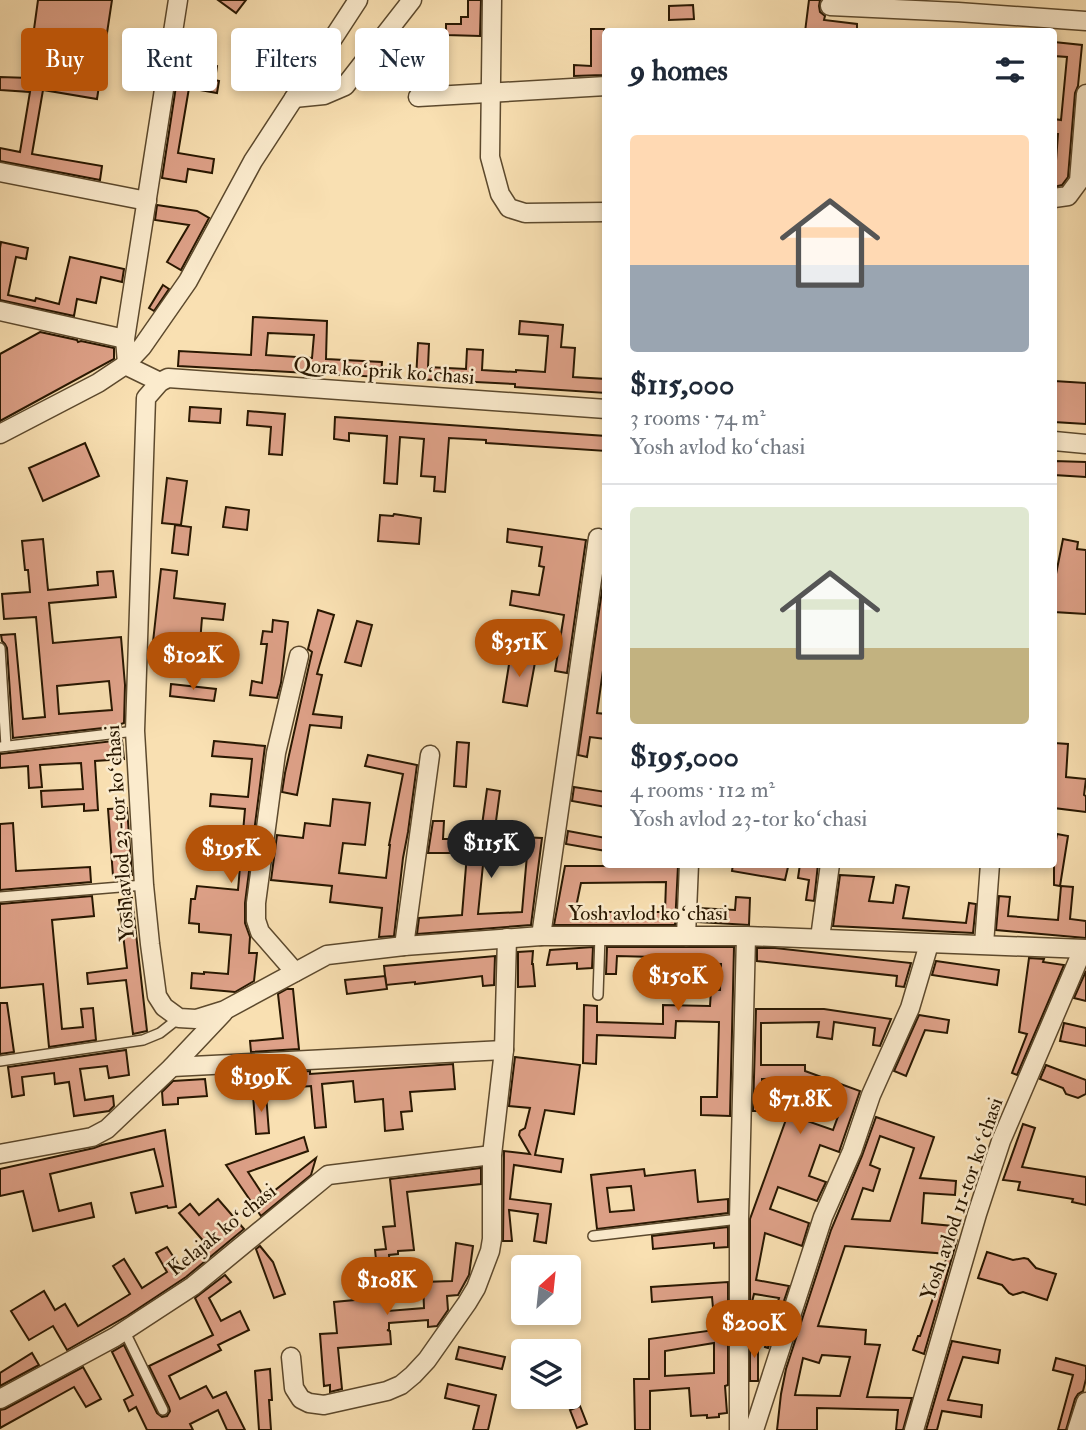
<!DOCTYPE html>
<meta charset="utf-8">
<style>
:root{--surface:#fff;--page:#f6f6f7;--text:#1f2937;--muted:#747a83;--line:#e0e1e3;--accent:#b45309}
body{margin:0;font-family:"IM FELL Double Pica",serif;background:var(--page);color:var(--text);height:100vh;display:flex;flex-direction:column;font-size:26px;white-space:nowrap}
*{box-sizing:border-box;margin:0}
p{font-size:23px;color:var(--muted)}
.icon{flex:none;width:38px;height:38px;fill:none;stroke:currentColor;stroke-width:2;stroke-linecap:round;stroke-linejoin:round}
.map{position:relative;flex:1;overflow:hidden}
.drawer{position:absolute;left:602px;top:28px;width:455px;height:840px;display:flex;flex-direction:column;background:var(--surface);border-radius:7px;box-shadow:0 4px 10px #0003}
.drawer>*{flex:none}
.hud{position:absolute;left:21px;top:28px;width:476px;height:63px;display:flex;gap:14px}
.needle{width:46px;rotate:27deg}
.fabs{position:absolute;left:511px;top:1255px;display:grid;gap:14px}
.fabs a{display:grid;place-items:center;width:70px;height:70px;border-radius:7px;background:var(--surface);box-shadow:0 4px 10px #0003;font-size:35px}
.price{position:absolute;translate:-50% -60px;padding:0 16px;border-radius:24px;background:var(--accent);color:#fff;font-size:23px;line-height:46px;filter:drop-shadow(0 2px 4px #0008)}
.price::after{content:'';position:absolute;left:50%;top:42px;width:21px;height:16px;margin-left:-10px;background:inherit;clip-path:polygon(0 0,100% 0,50% 100%)}
.price.selected{background:#222;color:#fff}
ul{padding:0;list-style:none}
li{display:grid;align-content:center;gap:14px;height:371px;padding:0 28px}
li+li{border-top:2px solid var(--line)}
li span{display:grid;place-items:center;height:217px;border-radius:7px;color:#555}
li>.icon{margin-inline-start:auto}
span .icon{width:126px;height:126px;fill:#fffc;stroke-width:1}
li b{font-size:30px}
h2{display:flex;justify-content:space-between;align-items:center;height:84px;padding:0 28px;font-size:30px}
.pill{padding:0 24px;border-radius:7px;background:var(--surface);box-shadow:0 4px 10px #0003;font-size:24px;line-height:63px}
.pill.selected{background:var(--accent);color:#fff}
.map>svg:first-child{display:block}
.building{fill:#dea188;stroke:#281701;stroke-width:2;fill-rule:evenodd}
.lines{fill:none;stroke-linecap:round;stroke-linejoin:round}
.lane-casing{stroke:#5c492d;stroke-width:12}
.street-casing{stroke:#5c492d;stroke-width:21}
.lane{stroke:#fbebcd;stroke-width:9}
.street{stroke:#fbebcd;stroke-width:18}
.labels{text-anchor:middle;dominant-baseline:central;stroke-width:5;stroke-linejoin:round;paint-order:stroke}
.street-label{font-size:21px;fill:#281701;stroke:#fbebcd}
</style>
<div class="map">
<svg width="1086" height="1430" viewBox="0 0 1086 1430">
<rect width="100%" height="100%" fill="#f9e0b2"/>
<filter id="stains"><feTurbulence type="fractalNoise" baseFrequency=".00286" numOctaves="4"/><feColorMatrix values="0 0 0 0 .2 0 0 0 0 .09 0 0 0 0 .02 0 0 0 .5 -.17"/></filter>
<radialGradient id="worn" r=".72"><stop offset=".6" stop-color="#630" stop-opacity="0"/><stop offset="1" stop-color="#630" stop-opacity=".3"/></radialGradient>
<g class="building">
<polygon points="38,0 112,0 97,99 43,90 32,154 102,166 100,180 0,161 0,148 20,152 30,92 0,90 0,77 30,78 34,51 31,51"/>
<polygon points="218,0 246,0 236,13"/>
<polygon points="468,0 481,0 480,36 446,35 446,24 461,24 461,17 468,17"/>
<polygon points="809,0 820,0 819,6 820,12 825,16 824,20 857,24 857,32 805,32"/>
<polygon points="693,5 694,19 669,20 669,6"/>
<polygon points="591,29 604,29 606,69 603,69 603,75 574,76 574,65 591,66"/>
<polygon points="1054,42 1082,45 1078,86 1075,93 1068,177 1062,185 1054,187 1058,134 1054,134 1054,119 1061,120 1067,57 1054,56"/>
<polygon points="180,60 217,66 215,80 219,81 217,93 189,88 178,153 214,159 212,173 188,169 186,182 162,178"/>
<polygon points="157,205 197,211 209,218 181,270 167,262 189,225 155,220"/>
<polygon points="1,242 28,248 26,259 16,257 8,295 35,301 36,298 59,304 70,257 124,269 122,282 101,277 96,303 77,299 74,316 0,300 0,248"/>
<polygon points="163,285 169,289 154,311 149,308"/>
<path d="M253,317L327,321L326,359L382,362L381,377L178,366L179,351L251,355ZM268,333L314,335L312,358L266,355Z"/>
<polygon points="520,321 563,325 561,347 575,348 573,377 606,379 606,393 515,387 515,384 416,379 418,343 429,344 428,367 466,369 467,349 483,350 482,370 516,372 516,370 545,372 548,336 519,334"/>
<polygon points="40,332 77,340 78,342 81,341 114,348 114,359 0,421 0,354"/>
<polygon points="1054,381 1086,383 1086,424 1054,422"/>
<polygon points="190,407 221,409 220,423 189,421"/>
<polygon points="248,411 285,414 282,455 269,454 271,427 247,425"/>
<polygon points="335,417 606,436 606,451 486,443 486,440 449,438 445,492 434,491 435,477 421,476 424,439 400,437 397,484 384,483 387,436 349,433 349,441 334,439"/>
<polygon points="85,443 99,476 43,501 29,468"/>
<polygon points="1054,461 1086,462 1086,477 1054,475"/>
<polygon points="167,478 187,481 181,525 162,523"/>
<polygon points="226,507 249,510 247,530 223,527"/>
<polygon points="394,514 421,518 419,544 378,541 380,515 393,516"/>
<polygon points="175,525 191,527 188,555 172,553"/>
<polygon points="508,529 586,540 567,673 555,671 564,615 510,605 512,591 539,595 544,567 539,566 542,547 507,542"/>
<path d="M43,539L48,590L98,585L97,572L113,571L116,597L49,603L53,643L121,637L125,685L124,723L121,724V726L13,738L7,648L5,644L2,641L1,635L15,634L23,719L45,717L36,617L4,619L2,594L30,592L28,570H25L22,541ZM109,681L112,710L59,714L57,686Z"/>
<polygon points="1063,539 1078,542 1077,549 1086,550 1086,614 1054,612 1054,584"/>
<polygon points="161,569 177,571 174,598 225,604 223,620 202,618 200,643 221,645 219,659 152,651"/>
<polygon points="605,570 606,649 597,713 606,714 606,739 590,737 587,757 578,755"/>
<polygon points="318,610 334,615 317,674 322,675 313,714 342,717 341,728 310,725 297,795 282,792 285,773 312,652 308,649"/>
<polygon points="273,620 288,622 281,683 277,698 250,695 252,681 262,683 267,644 261,644 263,631 272,632"/>
<polygon points="357,621 372,625 361,666 345,662"/>
<polygon points="511,652 536,657 527,706 503,702"/>
<polygon points="171,684 216,689 214,701 170,696"/>
<polygon points="122,740 124,759 95,761 98,810 84,811 84,804 42,807 41,791 83,789 81,763 40,765 42,787 29,788 28,766 0,768 0,754"/>
<polygon points="214,741 265,746 245,903 245,923 250,937 249,953 257,953 254,981 235,992 191,988 192,973 204,974 204,972 228,974 231,935 199,932 199,924 189,923 191,899 195,899 197,886 238,890 245,809 210,806 211,794 248,797 252,759 212,756"/>
<polygon points="457,742 469,743 466,787 454,786"/>
<polygon points="1054,743 1068,744 1066,777 1086,779 1084,795 1086,796 1086,812 1054,808"/>
<polygon points="368,755 417,765 408,832 403,858 394,936 379,937 382,908 330,902 332,886 271,880 277,835 303,838 305,823 330,826 333,799 370,803 365,845 343,843 339,873 386,878 390,845 389,845 403,774 365,766"/>
<polygon points="574,787 606,792 606,807 572,801"/>
<polygon points="487,789 500,791 494,836 542,838 531,925 417,934 419,918 462,915 467,854 484,855 478,914 522,912 527,855 478,854"/>
<polygon points="127,808 132,875 113,876 108,809"/>
<polygon points="433,821 444,821 443,839 462,839 461,853 428,853"/>
<polygon points="13,823 16,871 90,867 91,882 0,890 0,824"/>
<polygon points="568,831 606,838 606,851 566,844"/>
<polygon points="1057,834 1068,836 1060,886 1054,885 1054,852"/>
<polygon points="733,864 773,864 788,867 785,880 732,871"/>
<polygon points="800,864 818,864 814,901 806,900 809,880 798,878"/>
<path d="M565,866H678L675,925H554ZM666,882L665,912H575L581,883Z"/>
<polygon points="840,875 874,877 869,901 893,903 896,885 909,887 903,918 966,923 969,903 976,904 973,933 833,926"/>
<polygon points="1061,886 1073,887 1070,919 1086,921 1086,938 996,930 999,896 1010,897 1008,916 1058,920"/>
<polygon points="92,896 94,916 52,920 62,1029 83,1027 81,1009 93,1008 96,1040 49,1047 43,984 0,988 0,904"/>
<polygon points="736,897 750,898 749,925 698,922 699,908 735,910"/>
<polygon points="132,898 147,1031 133,1034 126,980 88,984 87,973 127,968 119,900"/>
<polygon points="593,947 592,968 577,969 577,963 547,965 550,950"/>
<polygon points="607,947 734,947 730,1116 701,1115 701,1097 717,1097 719,1022 676,1021 675,1038 597,1035 596,1064 583,1063 584,1005 597,1006 597,1022 663,1024 663,1005 710,1006 711,990 720,990 721,964 680,963 680,973 666,972 666,960 655,959 655,957 617,956 616,974 606,974"/>
<polygon points="757,948 775,948 911,963 904,987 896,986 897,976 757,961"/>
<polygon points="533,951 532,964 533,964 535,986 518,987 518,952"/>
<polygon points="495,956 494,985 483,986 482,976 415,984 415,982 386,985 384,966"/>
<polygon points="1029,958 1044,959 1043,962 1064,965 1017,1075 1012,1073 1027,1034 1019,1032"/>
<polygon points="936,961 999,970 997,985 932,975"/>
<polygon points="1086,971 1086,1001 1074,998"/>
<polygon points="385,976 387,989 347,994 345,980"/>
<polygon points="287,989 293,989 299,1049 251,1052 250,1041 283,1038 278,994"/>
<polygon points="0,1003 7,1003 14,1052 0,1054"/>
<path d="M756,1009H824L891,1019L880,1046L873,1045L875,1028L834,1022L832,1039L817,1037L819,1022L761,1023V1065H805V1071L860,1091L839,1152L820,1145L809,1176L826,1182L817,1201L778,1187L770,1209L809,1223L802,1246L765,1233L756,1280L789,1286L768,1348L765,1347L779,1298L754,1294L752,1302H750V1219L801,1078L762,1079V1111H753ZM819,1088L845,1097L833,1130L807,1121Z"/>
<polygon points="919,1015 949,1020 947,1033 925,1030 906,1076 894,1071"/>
<polygon points="1064,1023 1086,1028 1086,1046 1060,1041"/>
<polygon points="126,1050 129,1075 109,1078 107,1066 80,1069 85,1100 113,1096 114,1106 109,1111 74,1116 69,1082 55,1084 54,1073 22,1077 24,1095 12,1097 8,1067"/>
<polygon points="515,1057 580,1065 574,1114 545,1110 535,1155 563,1159 561,1172 514,1165 510,1199 551,1204 546,1243 534,1241 538,1214 509,1210 512,1241 503,1241 504,1151 530,1154 519,1135 520,1131 525,1128 530,1108 509,1106"/>
<polygon points="453,1064 455,1089 410,1092 412,1111 401,1112 403,1129 385,1131 383,1099 355,1102 353,1081 322,1084 326,1127 315,1128 311,1086 262,1090 261,1074 310,1071 310,1074"/>
<polygon points="1046,1065 1086,1080 1086,1094 1078,1098 1066,1094 1063,1088 1040,1079"/>
<polygon points="205,1079 207,1096 178,1098 178,1104 163,1105 162,1092 173,1081"/>
<polygon points="266,1094 269,1133 256,1134 253,1095"/>
<path d="M876,1117L934,1137L920,1178L956,1181L955,1195L924,1193L922,1223L953,1226L952,1240H957L924,1354L913,1350L918,1336H920L948,1254L845,1246L818,1326L866,1330L865,1344L880,1345L867,1397L912,1398L903,1430H896L898,1410L817,1408V1430H777L781,1394L786,1369L831,1230L862,1156ZM880,1136L914,1148L890,1221L852,1219L863,1188L873,1191L880,1169L870,1165ZM822,1355L850,1357L840,1396L795,1395L803,1358L819,1363Z"/>
<polygon points="1023,1124 1035,1128 1022,1167 1086,1177 1086,1205 1072,1202 1073,1199 1018,1190 1020,1182 1003,1180"/>
<polygon points="165,1130 176,1207 168,1208 167,1206 136,1213 131,1193 163,1186 154,1149 50,1174 59,1211 91,1203 94,1217 33,1231 23,1191 0,1196 0,1169 94,1148 102,1145"/>
<polygon points="304,1137 308,1151 248,1172 265,1198 316,1158 311,1175 261,1216 226,1165"/>
<polygon points="481,1168 481,1184 407,1192 414,1250 398,1251 398,1254 389,1255 390,1268 377,1269 375,1250 386,1249 383,1227 395,1226 390,1179"/>
<path d="M644,1169L645,1176L695,1170L698,1202L728,1199V1213L597,1229L591,1175ZM631,1186L634,1210L610,1212L607,1188Z"/>
<polygon points="218,1199 244,1229 186,1277 127,1316 67,1350 53,1326 29,1340 11,1311 44,1291 55,1310 65,1304 78,1326 130,1294 113,1266 124,1259 142,1288 167,1272 156,1253 167,1247 180,1267 206,1244 179,1213 190,1204 199,1215"/>
<polygon points="728,1227 728,1247 714,1248 714,1243 653,1249 652,1236"/>
<polygon points="456,1243 473,1246 469,1275 458,1295 447,1296 448,1310 437,1326 428,1327 428,1320 389,1323 389,1330 387,1330 390,1331 391,1344 338,1348 342,1389 330,1392 330,1385 324,1386 320,1334 337,1333 334,1302 387,1297 388,1311 424,1308 423,1282 452,1281"/>
<polygon points="260,1246 273,1262 285,1294 274,1298 256,1249"/>
<polygon points="987,1252 1013,1260 1024,1258 1028,1259 1036,1268 1056,1274 1047,1300 1023,1292 1013,1295 1009,1293 1002,1285 978,1278"/>
<polygon points="225,1275 231,1282 209,1298 221,1321 240,1311 249,1330 218,1345 221,1350 169,1376 180,1399 206,1386 213,1398 226,1392 245,1430 227,1430 218,1410 190,1424 193,1430 147,1430 136,1407 129,1411 124,1400 133,1395 112,1352 124,1345 157,1413 162,1417 167,1416 170,1411 169,1407 149,1366 213,1335 195,1298"/>
<path d="M728,1282V1385L725,1386L727,1413L719,1414V1417L707,1418V1415L691,1416L689,1388L650,1391V1430H635L634,1379H649V1339L715,1330L712,1297L652,1302L651,1287ZM714,1343V1373L665,1376V1351Z"/>
<rect x="750" y="1340" width="8" height="41"/>
<polygon points="952,1341 1000,1350 998,1363 963,1357 948,1400 982,1405 981,1417 942,1411 937,1430 926,1430"/>
<polygon points="459,1347 505,1357 502,1369 456,1359"/>
<polygon points="32,1353 39,1365 0,1386 0,1373"/>
<polygon points="1056,1358 1086,1366 1086,1379 1083,1391 1078,1394 1075,1399 1066,1430 1058,1430 1073,1375 1053,1370"/>
<polygon points="83,1367 101,1399 86,1407 74,1387 0,1428 0,1410 5,1409"/>
<polygon points="270,1369 272,1400 269,1400 271,1430 259,1430 255,1371"/>
<polygon points="448,1384 496,1395 488,1430 473,1430 479,1406 445,1398"/>
<polygon points="580,1406 587,1424 577,1428 570,1410"/>
</g>
<g class="lines">
<defs>
<g id="lane">
<polyline points="0,648 6,746"/>
<polyline points="0,747 135,731"/>
<polyline points="0,897 144,885"/>
<polyline points="598,995 600,936"/>
<polyline points="0,1061 143,1040 160,1033 179,1018"/>
<polyline points="593,1236 739,1219"/>
<polyline points="124,1330 163,1410"/>
</g>
<g id="street">
<polyline points="492,0 490,157 500,194 509,208 525,213 606,212"/>
<polyline points="830,6 958,12 1086,21"/>
<polyline points="418,97 606,86"/>
<polyline points="294,98 324,95 345,86 412,0"/>
<polyline points="0,172 147,201"/>
<polyline points="1054,198 1068,196 1079,181 1086,94"/>
<polyline points="0,311 125,339"/>
<polyline points="127,363 125,339 178,0"/>
<polyline points="125,365 160,382"/>
<polyline points="606,409 168,378 160,382 146,398 135,731 144,885 150,944 157,996 164,1007 179,1018 196,1019 225,1010 327,955 404,946 541,936 746,936 1086,949"/>
<polyline points="0,434 98,383 125,365 142,347 188,281 253,161 358,0"/>
<polyline points="1054,441 1086,444"/>
<polyline points="541,936 598,538"/>
<polyline points="686,936 689,864"/>
<polyline points="820,938 830,864"/>
<polyline points="984,944 990,864"/>
<polyline points="404,946 430,755"/>
<polyline points="295,972 260,932 256,920 256,903 276,753 299,656"/>
<polyline points="172,1067 504,1050"/>
<polyline points="0,1154 92,1137 107,1129 172,1067 223,1013"/>
<polyline points="291,1357 294,1388 301,1399 309,1403 324,1405 387,1391 401,1385 413,1375 427,1360 467,1303 476,1288 490,1251 492,1239 492,1155 504,1050 507,938"/>
<polyline points="0,1399 115,1337 193,1286 328,1175 492,1155"/>
<polyline points="739,1430 739,1219 746,936"/>
<polyline points="754,1430 823,1217 852,1151 871,1095 910,1008 929,944"/>
<polyline points="914,1430 977,1214 1001,1141 1083,949"/>
<polyline points="1077,1430 1086,1402"/>
</g>
</defs>
<use href="#lane" class="lane-casing"/>
<use href="#street" class="street-casing"/>
<use href="#lane" class="lane"/>
<use href="#street" class="street"/>
</g>
<g class="labels">
<g class="street-label">
<text transform="translate(384 371) rotate(4)">Qora koʻprik koʻchasi</text>
<text transform="translate(120 833) rotate(-94)">Yosh avlod 23-tor koʻchasi</text>
<text x="648" y="913">Yosh avlod koʻchasi</text>
<text transform="translate(962 1199) rotate(-71)">Yosh avlod 11-tor koʻchasi</text>
<text transform="translate(222 1230) rotate(-39)">Kelajak koʻchasi</text>
</g>
</g>
<rect width="100%" height="100%" filter="url(#stains)"/>
<rect width="100%" height="100%" fill="url(#worn)"/>
</svg>
<div class="fabs">
<a><svg class="needle" viewBox="-14 -14 28 28"><path d="M0-13l5 13h-10z" fill="#e53935"/><path d="M0 13l5-13h-10z" fill="#747a83"/></svg></a>
<a><svg class="icon" aria-label="layers" viewBox="0 0 24 24"><path d="M12 4l9 5-9 5-9-5zM3 14l9 5 9-5"/></svg></a>
</div>
<b class="price" style="left:519px;top:679px">$351K</b>
<b class="price" style="left:193px;top:692px">$102K</b>
<b class="price selected" style="left:491px;top:880px">$115K</b>
<b class="price" style="left:231px;top:885px">$195K</b>
<b class="price" style="left:678px;top:1013px">$150K</b>
<b class="price" style="left:261px;top:1114px">$199K</b>
<b class="price" style="left:800px;top:1136px">$71.8K</b>
<b class="price" style="left:387px;top:1317px">$108K</b>
<b class="price" style="left:754px;top:1360px">$200K</b>
<div class="hud">
<a class="pill selected">Buy</a>
<a class="pill">Rent</a>
<a class="pill">Filters</a>
<a class="pill">New</a>
</div>
<section class="drawer">
<h2>9 homes<svg class="icon" aria-label="filters" viewBox="0 0 24 24"><path d="M4 7h16M4 17h16"/><circle cx="9" cy="7" r="2"/><circle cx="15" cy="17" r="2"/></svg></h2>
<ul>
<li><span style="background:linear-gradient(#ffd9b3 60%,#9aa5b1 0)"><svg class="icon" aria-label="home" viewBox="0 0 24 24"><path d="M3 11l9-7 9 7M6 9v11h12V9"/></svg></span><div><b>$115,000</b><p>3 rooms · 74 m²</p><p>Yosh avlod koʻchasi</p></div></li>
<li><span style="background:linear-gradient(#dfe7d0 65%,#c2b280 0)"><svg class="icon" aria-label="home" viewBox="0 0 24 24"><path d="M3 11l9-7 9 7M6 9v11h12V9"/></svg></span><div><b>$195,000</b><p>4 rooms · 112 m²</p><p>Yosh avlod 23-tor koʻchasi</p></div></li>
</ul>
</section>
</div>
